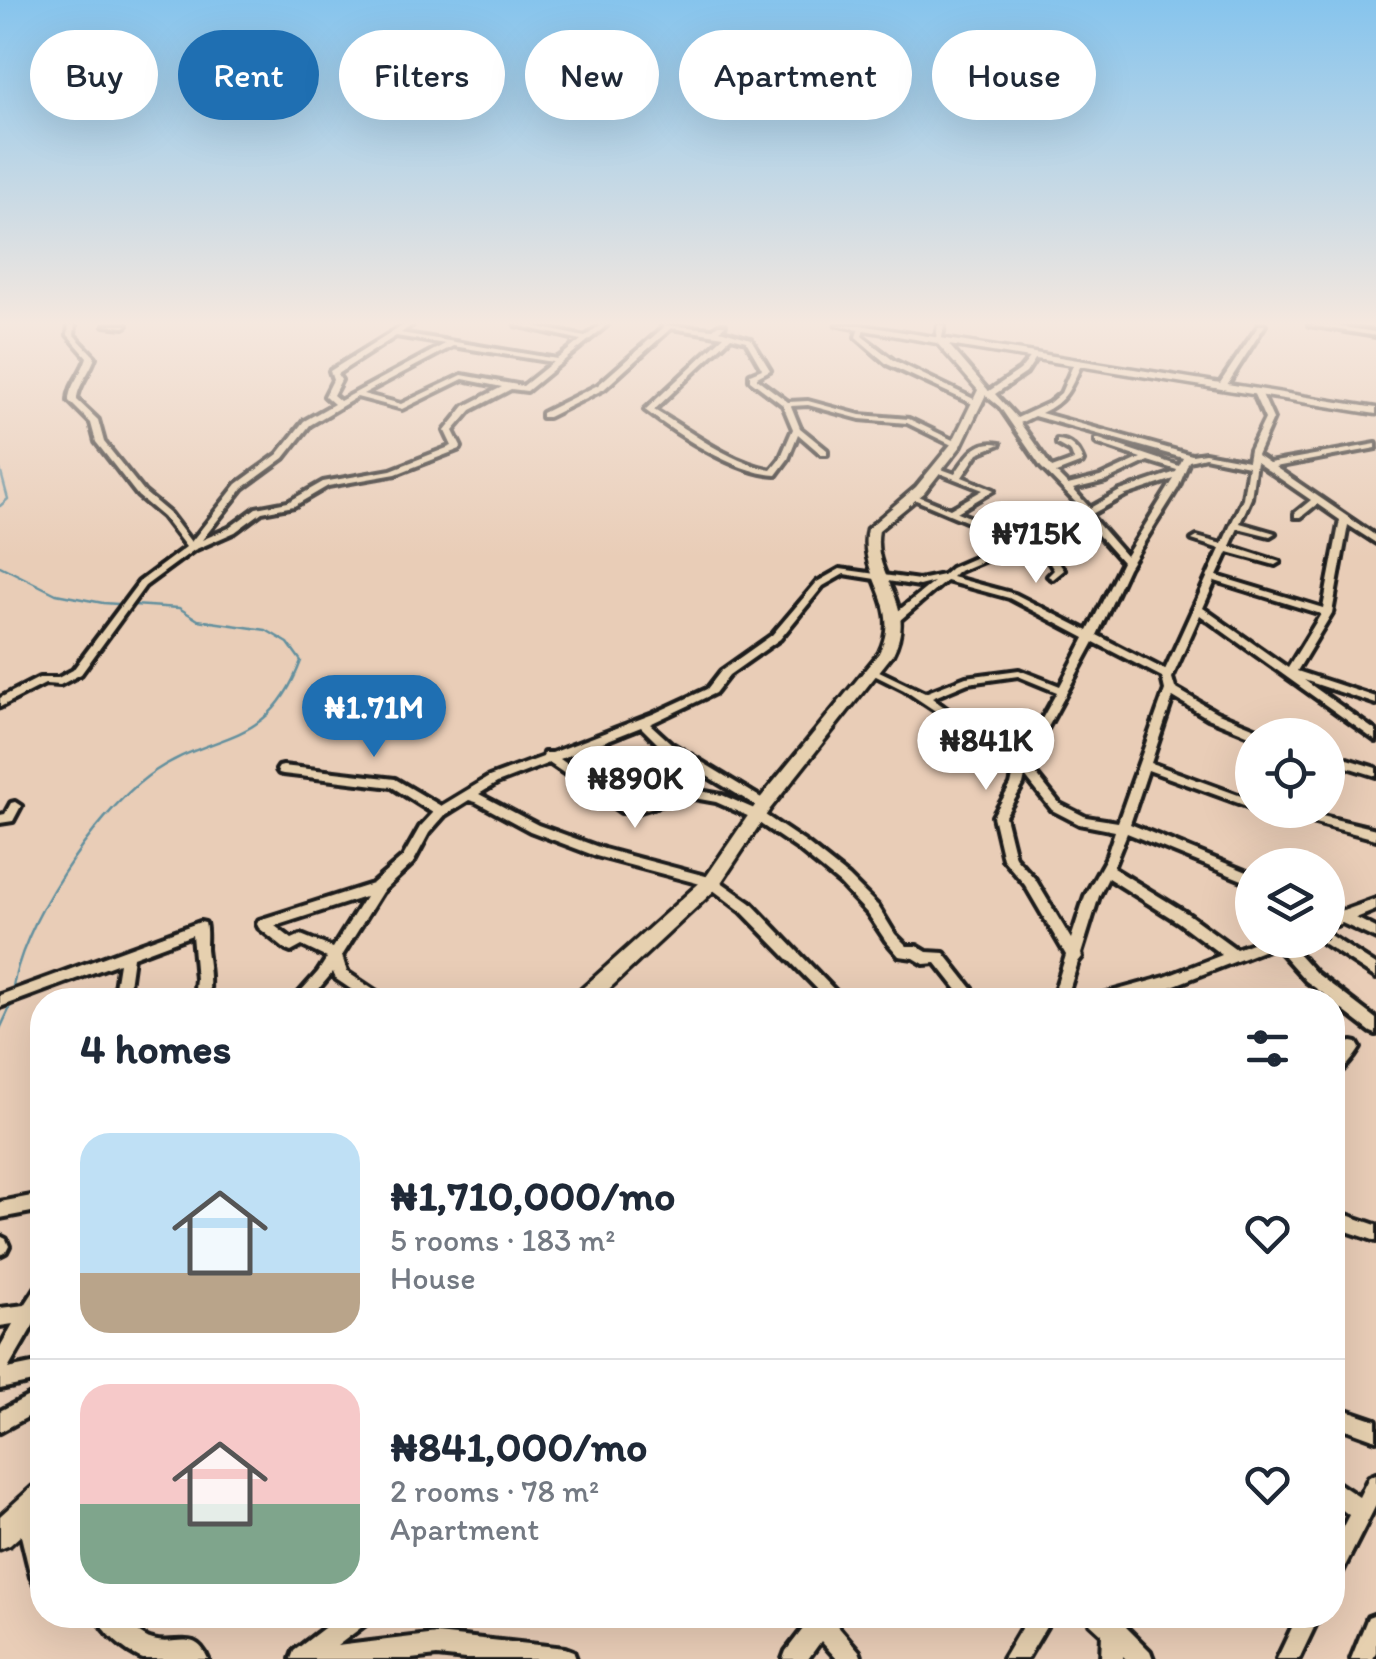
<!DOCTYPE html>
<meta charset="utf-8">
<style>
:root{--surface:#fff;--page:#f2f2f3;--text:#1f2937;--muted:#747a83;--line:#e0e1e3;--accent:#1f6fb2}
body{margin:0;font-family:Itim,sans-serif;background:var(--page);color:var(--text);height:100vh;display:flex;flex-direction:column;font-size:38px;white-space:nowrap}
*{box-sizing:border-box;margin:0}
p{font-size:32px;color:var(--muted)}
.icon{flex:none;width:55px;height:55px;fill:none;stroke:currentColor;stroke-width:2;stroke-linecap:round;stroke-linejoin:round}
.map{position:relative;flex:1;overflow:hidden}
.sheet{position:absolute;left:30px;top:988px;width:1315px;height:640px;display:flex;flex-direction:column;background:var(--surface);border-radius:40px;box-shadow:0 10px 40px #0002}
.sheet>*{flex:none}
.hud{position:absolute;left:30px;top:30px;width:1318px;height:90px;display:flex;gap:20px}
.fabs{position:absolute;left:1235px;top:718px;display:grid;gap:20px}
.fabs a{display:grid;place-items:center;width:110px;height:110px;border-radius:50%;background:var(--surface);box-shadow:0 10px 40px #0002;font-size:50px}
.price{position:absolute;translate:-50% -85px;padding:0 22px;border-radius:35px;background:#fff;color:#222;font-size:32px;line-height:65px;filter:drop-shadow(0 2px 5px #0008)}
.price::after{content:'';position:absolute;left:50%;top:60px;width:30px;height:22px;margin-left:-15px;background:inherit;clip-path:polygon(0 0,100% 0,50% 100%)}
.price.selected{background:var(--accent);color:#fff}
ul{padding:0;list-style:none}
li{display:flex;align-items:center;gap:30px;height:250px;padding:0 50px}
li+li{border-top:2px solid var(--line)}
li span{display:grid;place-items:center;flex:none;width:280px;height:200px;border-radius:30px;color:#555}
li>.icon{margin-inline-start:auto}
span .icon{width:120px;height:120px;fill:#fffc;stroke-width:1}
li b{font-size:42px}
h2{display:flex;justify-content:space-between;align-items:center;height:120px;padding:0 50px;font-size:42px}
.tag{padding:0 35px;border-radius:45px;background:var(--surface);box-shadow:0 10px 40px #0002;font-size:35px;line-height:90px}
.tag.selected{background:var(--accent);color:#fff}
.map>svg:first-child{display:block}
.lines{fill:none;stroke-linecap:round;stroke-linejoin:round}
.stream{stroke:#64909e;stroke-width:2.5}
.street-casing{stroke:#1c1c1c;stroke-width:8}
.secondary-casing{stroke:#1c1c1c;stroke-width:7}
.street{fill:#e6d0af;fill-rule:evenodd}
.secondary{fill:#e6d0af;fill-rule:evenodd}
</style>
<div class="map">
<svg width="1376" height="1659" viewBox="0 0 1376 1659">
<rect width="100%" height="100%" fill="#e9cdb7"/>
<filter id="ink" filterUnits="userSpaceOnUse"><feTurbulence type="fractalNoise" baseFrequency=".01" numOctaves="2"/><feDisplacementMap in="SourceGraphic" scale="20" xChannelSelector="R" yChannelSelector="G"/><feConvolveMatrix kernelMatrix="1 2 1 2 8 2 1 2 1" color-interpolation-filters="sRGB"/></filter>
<g filter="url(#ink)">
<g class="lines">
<g class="stream">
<polyline points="0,469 8,499 0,506"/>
<path d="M0,566L56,594L103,603L179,608L198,620L266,630L288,643L301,661C267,752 213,728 148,776C94,816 20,926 12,993"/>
<polyline points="0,1029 13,1001"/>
</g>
<defs>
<g id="street">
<path d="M69,325H75L74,335L95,357C90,373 77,386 77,400L98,420L104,442L144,492L169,513L191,542L237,484L278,454L304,421L334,404L325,396L333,380L330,371L404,325H412L401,333L557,359L581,340L516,325H529L585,337L600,325H607L527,391L511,389L471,410L453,431L461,447L460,449L396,474L328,486L294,506L262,512L235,532L194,550L145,586L81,674L60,685L45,684L0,707V698L39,678H58L73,670L139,582L186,547L163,517L138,496L96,442L91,423L69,401C69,385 82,374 87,357L68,335ZM396,336L445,344L340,401L333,395L341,380L337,374ZM453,346L553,362L523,386L462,375L401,404L363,394ZM463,379L502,387L465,406L445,431L452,446L391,470L323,482L288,502L256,508L229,528L202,540L243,488L284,458L310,425L357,397L402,409Z"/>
<polygon points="105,325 127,325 124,327"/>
<path d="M662,325L713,329L718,325H725L720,330L751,339L770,370L757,377V379L788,402L808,401L860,415L909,419L961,444L954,446L907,423L860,419L808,405L791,406L800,428L827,450V454H821L798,434L788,459L776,475C735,473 678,435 645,410L724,336L671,328L604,389L548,417H542V413L598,385L664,327ZM731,337L746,341L762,369L750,374V380L783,405L793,429L780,459L771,470C727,461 692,432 654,410Z"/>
<polygon points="938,325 944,325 942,338 939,340 936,338"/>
<polygon points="1259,325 1265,325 1225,388 1219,388 1218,386"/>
<polygon points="1309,325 1328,325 1376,332 1376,336"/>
<polygon points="859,327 864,328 862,336 893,360 982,403 975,405 887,364 856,337"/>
<path d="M1033,354L1037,356L1026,373L995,394L1017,418L1049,403L1061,393L1074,363L1078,361L1082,363C1070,388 1067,401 1041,413L1192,455L1205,453L1248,461L1250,450L1265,419L1253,392L1257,390L1261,392L1273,419L1257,455L1269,463L1376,444V448L1275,467L1376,536V543L1348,525L1332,613L1297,671L1376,697V704L1304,680L1376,731V741L1200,615L1172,678L1175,688L1216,712L1265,732L1267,735L1252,736L1208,718L1173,697L1151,763L1252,800V808L1148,770L1130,824L1252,874V884L1127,833L1113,868L1188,914L1236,949L1260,940H1286L1316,973L1376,1019V1034L1371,1032L1332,1002V1000L1306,981L1275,946L1167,988L1123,1000H1094L1096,996L1165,977L1222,955L1178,922L1108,878L1099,896L1081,954L1082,957L1078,962L1066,1000H1052L1066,955L1025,885L1003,859L993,816L1011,785L1015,767L996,765L967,737L937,712L904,690L866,671L867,669H875L925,693L966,677L1019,670L1060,686L1085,638L1009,598L946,581L900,620H892V616L934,582L919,586L844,574L823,586L780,639L729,675L715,693L650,724L672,744L768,802L770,805L768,808H760L664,750L641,727L560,759L624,804H637L672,792L694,790L722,795L759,811L805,842L849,877L878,906L895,934L907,946H917L927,952L944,953L981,1000H965L936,963L924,964L914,958L899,956L886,941L868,914L840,884L796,848L750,817L716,802L694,798L674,801L637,812H621L549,763L497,783L479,794L538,825L604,849L717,879L751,903L844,1000H828L741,911L708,886L596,856L530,831L476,802L469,800L445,815L429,833L413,863L382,892L342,956L347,972L383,996L385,1000H367L336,979L333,972L309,1000H293L318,972L327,958L302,946L291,952L286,950L259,928L257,924L259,920L372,884L403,857L420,827L433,813L392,787L283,774L279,773L277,770L279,767L283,766L395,779L441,806L489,777L543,757L544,753H552L653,714L707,689L721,671L772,635L817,582L840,569L919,580L943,575L951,568L1013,541L909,497L916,495L950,509L983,490L932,470L936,467L955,474C967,456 977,439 1000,444L978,453L962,477L994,490L957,512L1021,538L1084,511L1041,467L1000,407L979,390L983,388L989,391L1020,370ZM1034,416L1183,458L1179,466L1099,439H1096V443L1141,458L1100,477L1068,485L1056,473L1082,463L1083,461C1079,450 1070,440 1057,440V444L1071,452L1074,460L1052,468L1020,423ZM1205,457L1248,466L1243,498L1222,544L1197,537L1192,540L1220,549L1165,670L1097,635L1128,568L1178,488L1189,461ZM1148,461L1177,470L1176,472L1120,491L1090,508L1073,489L1106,481ZM1256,462L1311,500L1295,513V517H1301L1317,504L1340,520L1323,608L1217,576L1228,552L1275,565L1280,562L1230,546L1238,528L1270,536L1275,533L1240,523L1251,498ZM1174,479L1126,556L1090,515L1126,495ZM1083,518L1122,562L1088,631L1015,594L952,577L957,572L1021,545L1044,554L1054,570L1048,576L1053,579L1064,570L1050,550L1029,541ZM1215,581L1321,614L1288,668L1203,608ZM1094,642L1162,677L1165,690L1118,822L1086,817L1060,804L1028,764ZM1018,676L1057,692L1019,760L1003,758L960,719L932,698L968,683ZM1025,776L1052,810L1079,824L1115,831L1106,858L1085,896L1071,939L1035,879L1015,857L1005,816L1023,785ZM365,897L333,948L301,935L292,939L275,926Z"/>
<polygon points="1328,753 1376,768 1376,776 1328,761"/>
<polygon points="15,802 21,806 13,821 0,823 0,815 5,814 11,803"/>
<polygon points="1274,810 1297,810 1376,829 1376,839 1280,814"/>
<polygon points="1376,899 1376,910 1356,918 1376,928 1376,939 1342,923 1328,928 1328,918 1329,917 1328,916 1328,905 1343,911"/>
<path d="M200,922L205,923C207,931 206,940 206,949C208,966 211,982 208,1000H194L196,979L192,935L133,957L127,1000H113L119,963L0,1007V995Z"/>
<polygon points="1328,934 1376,965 1376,978 1323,943 1322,940 1328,940"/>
<path d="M1352,1042L1357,1043L1360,1048C1354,1058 1343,1072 1332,1077V1059L1347,1043Z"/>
<polygon points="42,1083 42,1097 36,1095 33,1090 36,1085"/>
<polygon points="42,1194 42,1210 0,1218 0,1202"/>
<polygon points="1332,1210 1376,1225 1376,1241 1332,1226"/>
<polygon points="0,1236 6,1239 9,1246 6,1252 0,1255"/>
<polygon points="42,1285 42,1310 8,1369 42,1362 42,1380 0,1389 0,1347 13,1324 0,1326 0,1308 25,1305 36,1288"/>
<polygon points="42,1389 42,1409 0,1432 0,1411"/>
<polygon points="1332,1405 1376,1420 1376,1440 1332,1424"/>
<polygon points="1376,1474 1376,1505 1339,1578 1332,1581 1332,1548 1349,1515 1332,1502 1332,1479 1359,1497 1369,1477"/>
<polygon points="26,1505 33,1508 42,1539 42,1588 35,1584 31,1577 16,1515 19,1508"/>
<polygon points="1376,1614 1376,1652 1373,1659 1351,1659 1368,1617"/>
<path d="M96,1615H122C131,1624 140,1637 153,1640C176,1647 195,1628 208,1659H143C124,1651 105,1634 96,1615Z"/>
<polygon points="341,1615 370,1615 367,1623 337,1646 437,1634 565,1648 573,1651 576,1659 465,1659 437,1656 411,1659 291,1659 294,1651"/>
<polygon points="817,1615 829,1616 859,1651 862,1659 837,1659 821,1641 808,1659 783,1659 786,1651 813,1616"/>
<polygon points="1029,1615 1053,1615 1027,1659 1003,1659"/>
<polygon points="1087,1615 1132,1615 1126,1627 1150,1651 1153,1659 1126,1659 1123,1656 1123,1659 1101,1659 1102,1634 1090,1623"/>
<polygon points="1298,1615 1320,1615 1299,1659 1277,1659"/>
</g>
<g id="secondary">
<path d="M836,325H860L1376,408V414L949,345L988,390L961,446L924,493L879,530C870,577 919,602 893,654L770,809L718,887L597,1000H573L576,994L706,877L758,801L879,653C904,603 857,576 867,529L916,487L952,443L978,390L937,343Z"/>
<polygon points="42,1483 42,1516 10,1545 0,1549 0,1516 32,1487"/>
</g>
</defs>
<use href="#street" class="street-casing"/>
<use href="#secondary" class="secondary-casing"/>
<use href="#street" class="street"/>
<use href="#secondary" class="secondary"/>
</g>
</g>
<linearGradient id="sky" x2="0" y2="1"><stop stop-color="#86c4ed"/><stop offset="0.58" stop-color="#f5e8df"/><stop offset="1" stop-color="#f5e8df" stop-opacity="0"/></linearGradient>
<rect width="1376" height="557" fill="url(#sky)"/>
</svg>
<div class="fabs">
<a><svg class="icon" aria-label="locate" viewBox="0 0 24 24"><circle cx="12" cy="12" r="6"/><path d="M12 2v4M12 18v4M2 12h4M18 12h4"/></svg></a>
<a><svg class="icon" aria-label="layers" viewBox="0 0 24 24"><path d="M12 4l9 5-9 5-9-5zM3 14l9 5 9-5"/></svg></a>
</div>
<b class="price" style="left:1036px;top:586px">₦715K</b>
<b class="price selected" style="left:374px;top:760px">₦1.71M</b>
<b class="price" style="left:986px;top:793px">₦841K</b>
<b class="price" style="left:635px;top:831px">₦890K</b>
<div class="hud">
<a class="tag">Buy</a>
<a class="tag selected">Rent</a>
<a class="tag">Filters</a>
<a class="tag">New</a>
<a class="tag">Apartment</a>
<a class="tag">House</a>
</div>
<section class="sheet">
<h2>4 homes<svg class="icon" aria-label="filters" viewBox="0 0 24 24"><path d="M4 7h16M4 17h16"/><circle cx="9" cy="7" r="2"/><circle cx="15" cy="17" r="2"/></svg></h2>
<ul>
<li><span style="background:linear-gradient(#bfe0f5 70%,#b9a48a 0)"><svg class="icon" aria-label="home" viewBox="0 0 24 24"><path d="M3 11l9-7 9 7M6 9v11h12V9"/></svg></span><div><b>₦1,710,000/mo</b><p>5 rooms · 183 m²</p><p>House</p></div><svg class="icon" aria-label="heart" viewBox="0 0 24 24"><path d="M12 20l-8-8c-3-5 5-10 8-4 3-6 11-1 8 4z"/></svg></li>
<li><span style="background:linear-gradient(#f6c9c9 60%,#7fa58c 0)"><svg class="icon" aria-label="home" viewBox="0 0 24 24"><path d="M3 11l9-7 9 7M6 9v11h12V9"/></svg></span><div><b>₦841,000/mo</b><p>2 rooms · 78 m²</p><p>Apartment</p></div><svg class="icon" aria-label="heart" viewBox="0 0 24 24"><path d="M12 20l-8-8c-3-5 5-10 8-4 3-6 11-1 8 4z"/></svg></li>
</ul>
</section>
</div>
